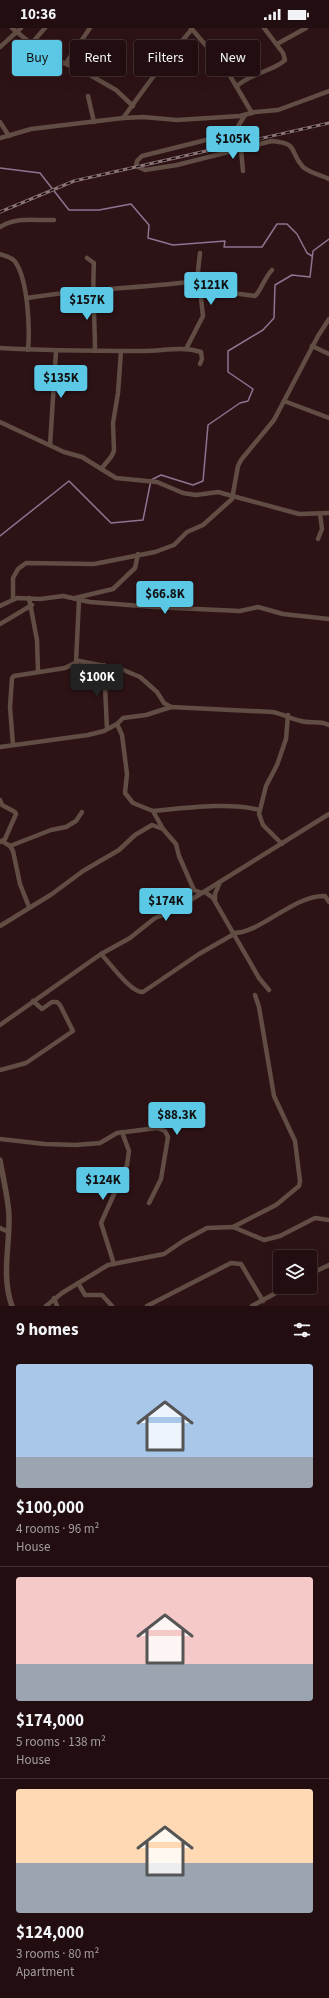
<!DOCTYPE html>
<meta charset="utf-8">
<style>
:root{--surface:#220e10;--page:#2a1719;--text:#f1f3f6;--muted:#a29c9f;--line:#3f2e30;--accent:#5bc8e6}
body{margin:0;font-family:"Source Sans 3",sans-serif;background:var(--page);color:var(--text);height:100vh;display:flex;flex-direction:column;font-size:15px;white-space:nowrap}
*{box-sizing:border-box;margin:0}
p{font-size:13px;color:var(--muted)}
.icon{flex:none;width:22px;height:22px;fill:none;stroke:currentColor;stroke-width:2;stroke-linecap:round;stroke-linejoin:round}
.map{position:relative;height:1278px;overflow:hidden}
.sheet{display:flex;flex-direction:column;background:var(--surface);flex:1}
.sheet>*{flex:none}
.hud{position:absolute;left:12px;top:12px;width:305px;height:36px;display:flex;gap:8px}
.tools{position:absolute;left:273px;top:1222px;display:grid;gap:8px}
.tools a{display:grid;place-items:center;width:44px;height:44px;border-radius:4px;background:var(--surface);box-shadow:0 4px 16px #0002,0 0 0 1px var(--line);font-size:20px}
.price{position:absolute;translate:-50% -34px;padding:0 9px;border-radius:4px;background:var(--accent);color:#111;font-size:13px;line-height:26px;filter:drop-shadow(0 1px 2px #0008)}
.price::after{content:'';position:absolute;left:50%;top:24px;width:12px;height:9px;margin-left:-6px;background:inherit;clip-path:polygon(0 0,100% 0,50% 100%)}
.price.selected{background:#222;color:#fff}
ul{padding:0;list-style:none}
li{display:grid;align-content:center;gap:8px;height:212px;padding:0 16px}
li+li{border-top:1px solid var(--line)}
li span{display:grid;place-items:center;height:124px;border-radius:4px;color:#555}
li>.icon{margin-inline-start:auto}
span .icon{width:72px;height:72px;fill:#fffc;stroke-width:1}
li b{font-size:17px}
h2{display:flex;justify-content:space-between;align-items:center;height:48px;padding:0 16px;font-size:17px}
.pill{padding:0 14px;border-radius:4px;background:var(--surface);box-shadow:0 4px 16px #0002,0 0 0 1px var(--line);font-size:14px;line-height:36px}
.pill.selected{background:var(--accent);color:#111}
.status{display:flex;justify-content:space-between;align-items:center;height:28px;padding:0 20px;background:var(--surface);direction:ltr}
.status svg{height:11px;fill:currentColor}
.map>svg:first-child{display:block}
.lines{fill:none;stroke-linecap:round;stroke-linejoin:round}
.stream{stroke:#8d7491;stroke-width:1.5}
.minor{stroke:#614d43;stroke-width:4.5}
.tertiary{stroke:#614d43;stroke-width:5.5}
.rail-casing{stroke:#8b7375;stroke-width:3}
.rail{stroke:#0e0405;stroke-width:1.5;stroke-dasharray:4.5;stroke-linecap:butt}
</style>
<div class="status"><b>10:36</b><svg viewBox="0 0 49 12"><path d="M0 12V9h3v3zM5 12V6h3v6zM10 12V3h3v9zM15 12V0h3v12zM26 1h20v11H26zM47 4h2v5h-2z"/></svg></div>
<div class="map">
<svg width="329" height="1278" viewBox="0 0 329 1278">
<rect width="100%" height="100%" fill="#2e1316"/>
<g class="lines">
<g class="stream">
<polyline points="0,140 40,145 69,182 99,182 131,176 149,197 148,210 173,217 225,213 224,219 262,219 277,196 287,196 297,206 307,225 312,228"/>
<polyline points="0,508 69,453 111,495 143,492 151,452 161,447 193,457 203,453 208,397 240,375 248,373 253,361 228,344 228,323 263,302 274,290 275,257 292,247 310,249 313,223 329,211"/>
</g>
<g class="minor">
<polyline points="12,0 44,26 90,47 116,62 133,78"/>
<polyline points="191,0 226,41 252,85"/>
<polyline points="31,16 45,0"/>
<polyline points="277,16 306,0"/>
<polyline points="0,19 21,0"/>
<polyline points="66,35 90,0"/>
<path d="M237,58C251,45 276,42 285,32L283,25L264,0"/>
<polyline points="88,68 94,94"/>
<path d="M245,87L234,105L142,128L137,133L136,138L145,142L177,137L272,113C300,116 288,122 303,139C310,145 321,147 329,151"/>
<polyline points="123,90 161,38 192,1"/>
<polyline points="0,94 9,108"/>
<polyline points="0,110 31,101 123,90 143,89 177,92 240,88 255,84 278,82 329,63"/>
<polyline points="241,121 243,143"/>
<path d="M0,199C18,188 35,193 54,192"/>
<path d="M0,226C5,228 13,229 16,235C28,254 30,300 28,322"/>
<path d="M87,230L94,235C92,264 95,293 95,323"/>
<path d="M201,268L225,264L255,268C260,264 265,249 272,242"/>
<path d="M27,270C84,261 142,260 199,253"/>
<polyline points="312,318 329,326"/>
<path d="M0,320C48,323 96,323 143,323C163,323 182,318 201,324L202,331L200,336"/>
<polyline points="186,321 203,288 198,243 200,225"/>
<polyline points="284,373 329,390"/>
<polyline points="0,394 64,424 82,429 116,450 157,454 183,465 196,467 218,464 299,486 329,485"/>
<polyline points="50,417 56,323"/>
<polyline points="101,441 111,429 114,423 113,395 118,365 121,323"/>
<polyline points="318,511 322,501 320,486"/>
<polyline points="13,570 13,550 18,541 26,535 94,536 155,524 174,517 187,504 203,497 232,471 238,438 241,432 274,392 318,308 329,291"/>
<polyline points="29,570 37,612 38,643"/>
<polyline points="75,570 113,561 135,540 138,526"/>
<polyline points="0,578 17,570 40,571 63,568 90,574 154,579 240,583 258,579 283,586 329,591"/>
<polyline points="0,596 32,577"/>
<polyline points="76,634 79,572"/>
<polyline points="104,637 107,701"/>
<polyline points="117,696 122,707 127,746 125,765 133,775 153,783 163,801 176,816 179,828 194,862 202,865"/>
<polyline points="13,717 10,679 12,650 14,648 65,640 79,633 121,641 140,649 157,664 164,675 171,679"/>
<path d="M0,719L88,707L104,703L117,696L123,690L146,687L171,679L273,684C283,686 291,691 301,693C310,696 320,692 329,697"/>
<polyline points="0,772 2,777 15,784 16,786 5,811 0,814"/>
<path d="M153,783C185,780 229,774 259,782"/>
<polyline points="2,813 10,818 13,823 20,856 29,879"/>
<polyline points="282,816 263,797 259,786 266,758 277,737 286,711 288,687"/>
<polyline points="10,818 51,802 66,799 76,793 82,784"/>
<polyline points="205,864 213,870 259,950 269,962"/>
<polyline points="215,873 215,866 220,854"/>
<polyline points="0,898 52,866 83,843 119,822 135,807 152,797 163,801"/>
<path d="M233,905C260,906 293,867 325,868L329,874"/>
<path d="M101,926C110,935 131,965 143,964L199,926L234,906"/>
<polyline points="0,997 101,926 130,910 155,890 173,883 329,786"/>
<polyline points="0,1042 26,1035 73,1003 60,977 57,974 52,974 42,981 33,973"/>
<polyline points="0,1111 45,1116 76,1117 100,1115 117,1105 157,1100 165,1103 168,1109 161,1151 149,1175"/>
<polyline points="233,1199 276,1177 299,1158 300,1153 295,1113 274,1068 259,979 255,967"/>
<polyline points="0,1200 9,1204"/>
<polyline points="114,1236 101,1195 127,1137 129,1123 122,1104"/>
<polyline points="310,1246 329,1237"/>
<polyline points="78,1255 85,1267 102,1267 112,1278"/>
<polyline points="54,1270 57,1278"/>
<polyline points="46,1278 62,1265 108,1237 164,1226 183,1213 207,1200 233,1199 264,1212 280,1208 315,1190 329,1192"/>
<polyline points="147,1278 231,1235 241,1236 263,1273"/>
<polyline points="252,1278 287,1259"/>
</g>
<path class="tertiary" d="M0,1132C3,1150 8,1169 9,1187C10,1218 1,1248 12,1278"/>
<defs>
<polyline id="rail" points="0,184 74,153 329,95"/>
</defs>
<use href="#rail" class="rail-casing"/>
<use href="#rail" class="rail"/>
</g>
</svg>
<div class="tools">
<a><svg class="icon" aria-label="layers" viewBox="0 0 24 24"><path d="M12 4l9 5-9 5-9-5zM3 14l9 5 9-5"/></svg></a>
</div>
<b class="price" style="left:233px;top:132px">$105K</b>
<b class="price" style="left:211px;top:278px">$121K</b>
<b class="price" style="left:87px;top:293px">$157K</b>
<b class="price" style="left:61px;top:371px">$135K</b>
<b class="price" style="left:165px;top:587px">$66.8K</b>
<b class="price selected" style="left:97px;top:670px">$100K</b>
<b class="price" style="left:166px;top:894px">$174K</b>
<b class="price" style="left:177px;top:1108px">$88.3K</b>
<b class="price" style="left:103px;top:1173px">$124K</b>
<div class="hud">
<a class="pill selected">Buy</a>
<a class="pill">Rent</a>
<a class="pill">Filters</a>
<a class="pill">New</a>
</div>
</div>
<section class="sheet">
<h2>9 homes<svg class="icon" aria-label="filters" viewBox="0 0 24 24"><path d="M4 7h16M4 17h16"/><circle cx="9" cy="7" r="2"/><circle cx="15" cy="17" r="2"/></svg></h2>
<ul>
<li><span style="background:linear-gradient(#a9c7e8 75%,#9aa5b1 0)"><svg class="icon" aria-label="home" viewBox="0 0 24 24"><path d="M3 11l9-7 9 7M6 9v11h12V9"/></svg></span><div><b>$100,000</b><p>4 rooms · 96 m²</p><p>House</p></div></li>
<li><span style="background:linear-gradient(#f6c9c9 70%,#9aa5b1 0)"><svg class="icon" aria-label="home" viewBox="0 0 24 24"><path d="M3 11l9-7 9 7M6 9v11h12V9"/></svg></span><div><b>$174,000</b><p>5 rooms · 138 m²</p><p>House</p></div></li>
<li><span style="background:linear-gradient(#ffd9b3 60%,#9aa5b1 0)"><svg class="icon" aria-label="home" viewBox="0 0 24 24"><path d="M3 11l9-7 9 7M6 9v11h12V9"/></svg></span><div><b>$124,000</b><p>3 rooms · 80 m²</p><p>Apartment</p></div></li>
</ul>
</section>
